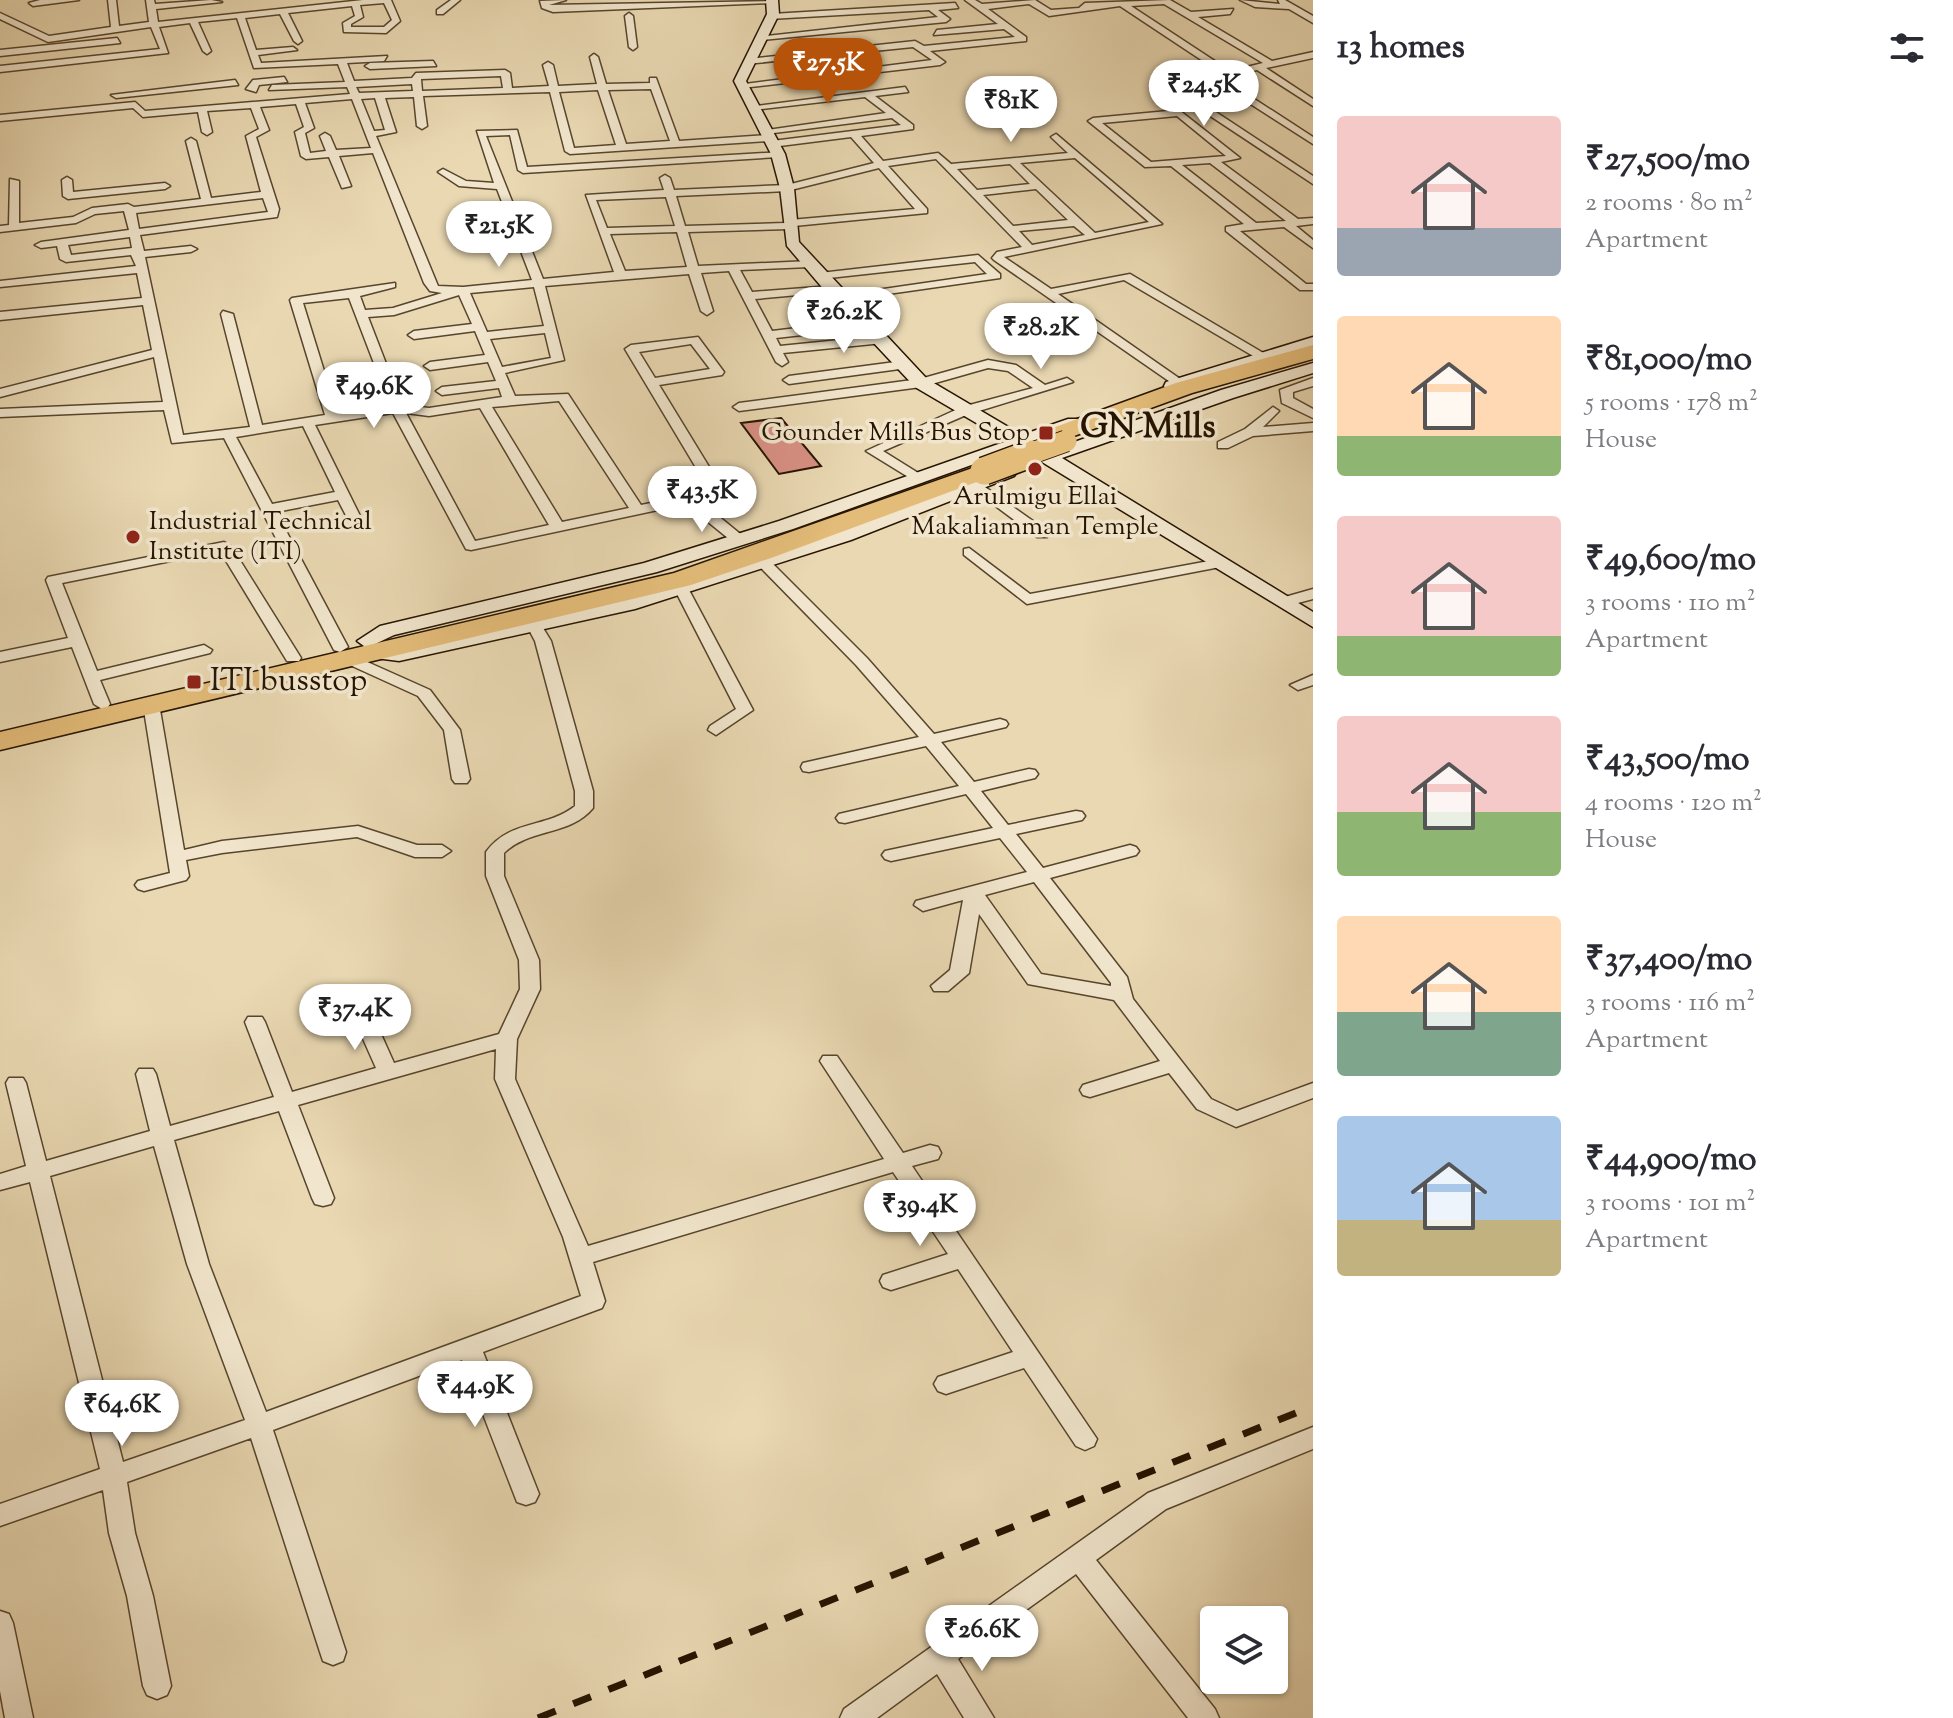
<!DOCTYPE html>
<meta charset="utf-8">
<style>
:root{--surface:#fff;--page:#f2f2f3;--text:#2b2b33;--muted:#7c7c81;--accent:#b45309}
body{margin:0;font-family:"Sorts Mill Goudy",serif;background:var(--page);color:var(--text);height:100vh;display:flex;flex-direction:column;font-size:30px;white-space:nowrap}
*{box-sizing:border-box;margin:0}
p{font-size:26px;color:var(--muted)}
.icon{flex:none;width:44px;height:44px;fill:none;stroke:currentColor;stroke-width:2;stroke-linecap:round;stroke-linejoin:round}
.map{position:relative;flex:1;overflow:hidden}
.panel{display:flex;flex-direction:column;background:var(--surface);width:640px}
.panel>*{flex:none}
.controls{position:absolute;left:1200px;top:1606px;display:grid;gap:16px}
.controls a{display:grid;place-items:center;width:88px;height:88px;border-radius:8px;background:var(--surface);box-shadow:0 2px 6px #0004;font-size:40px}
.price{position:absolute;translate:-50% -68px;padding:0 18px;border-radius:28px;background:#fff;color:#222;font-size:26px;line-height:52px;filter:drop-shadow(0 2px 4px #0008)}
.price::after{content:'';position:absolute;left:50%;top:48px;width:24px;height:18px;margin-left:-12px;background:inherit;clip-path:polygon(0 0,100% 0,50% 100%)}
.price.selected{background:var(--accent);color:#fff}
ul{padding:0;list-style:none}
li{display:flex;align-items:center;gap:24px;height:200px;padding:0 24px}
li span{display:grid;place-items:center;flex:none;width:224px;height:160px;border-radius:8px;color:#555}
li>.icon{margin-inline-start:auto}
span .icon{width:96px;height:96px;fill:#fffc;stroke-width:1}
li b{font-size:34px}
h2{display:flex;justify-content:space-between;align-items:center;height:96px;padding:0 24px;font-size:34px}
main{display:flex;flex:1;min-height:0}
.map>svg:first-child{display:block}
.building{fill:#d89084;stroke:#261400;stroke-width:2}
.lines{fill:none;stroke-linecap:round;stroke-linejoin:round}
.street-casing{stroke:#57452c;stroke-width:3}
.secondary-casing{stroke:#261400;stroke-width:3}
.highway-casing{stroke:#261400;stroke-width:3}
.street{fill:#f1e6cd;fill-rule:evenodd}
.secondary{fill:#f1e6cd;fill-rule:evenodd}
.highway{fill:#e4bc79;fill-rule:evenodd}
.rail{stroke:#261400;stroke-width:7;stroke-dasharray:19 19;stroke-linecap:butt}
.highway-bridge-far1-casing{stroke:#261400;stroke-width:23;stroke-linecap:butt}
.highway-bridge-casing{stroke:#261400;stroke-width:30;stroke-linecap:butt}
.highway-bridge-far1{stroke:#e4bc79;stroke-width:21}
.highway-bridge{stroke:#e4bc79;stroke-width:27}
.poi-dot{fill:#8f2418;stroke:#f1e6cd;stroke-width:3}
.labels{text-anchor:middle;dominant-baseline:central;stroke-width:7;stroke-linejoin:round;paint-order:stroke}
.far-poi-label{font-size:26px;fill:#261400;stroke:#f1e6cd;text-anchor:end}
.poi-label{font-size:32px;fill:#261400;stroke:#f1e6cd;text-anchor:start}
.far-district-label{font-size:34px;font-weight:bold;fill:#261400;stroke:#f1e6cd}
</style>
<main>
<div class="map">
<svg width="1313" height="1718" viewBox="0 0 1313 1718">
<rect width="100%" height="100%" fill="#e9d8b2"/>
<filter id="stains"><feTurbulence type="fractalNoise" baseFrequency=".0025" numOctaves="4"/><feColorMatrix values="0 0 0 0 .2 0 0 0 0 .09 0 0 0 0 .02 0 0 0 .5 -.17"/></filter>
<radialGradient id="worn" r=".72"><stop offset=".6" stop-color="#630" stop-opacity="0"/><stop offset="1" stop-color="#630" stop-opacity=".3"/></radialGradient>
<polygon class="building" points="781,418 821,466 779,474 741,423"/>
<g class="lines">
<defs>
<g id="street">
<polygon points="40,0 79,0 33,6 29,3"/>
<path d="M108,0H116L119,26L149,22L146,0H154L155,4L211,0L222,2L156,9L158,22L363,0H391L400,21L386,33L344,32L343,23L355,16L352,6L288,13L302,41L298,44L294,41L280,14L245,18L256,50L293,47L297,50L258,55L261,63L387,56L384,61L347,63L354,81L412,78L416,73L505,70L510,73L512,88L549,86L543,65L548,62L553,65L558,86L597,84L590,57L594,54L598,57L606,84L650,83V78H656L679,141L769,135L774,138L769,141L570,154L565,151L550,92L423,96L427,126L422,129L417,126L414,97L385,98L396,132L376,136L438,286L463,287L532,280L497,189L459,186L438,172L443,169L466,181L494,183L477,131L517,130L527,167L782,152L783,154L778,157L523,173L518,170L510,135L486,136L543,279L614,272L586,195L664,190L660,178L665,175L670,178L674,190L787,185L874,163L851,137L772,147L767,144L772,141L901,125L892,118L766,134L761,131L886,113L865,97L753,110L748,107L905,87L908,92L875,96L913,125V129L861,136L883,161L938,153L951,164L1068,153L1051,137L1056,134L1162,224L1004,257L1051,289L1130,274L1270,357L1260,360L1124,280L1058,294L1186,383L1176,386L994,260L992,258L997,252L1022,247L936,159L888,166L927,209V213L794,226L789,229L688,232L698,266L810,261L816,264L810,267L740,270L752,292L831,286L837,289L831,292L755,299L772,331L864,320L870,324L864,328L776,338L780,346L879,336L885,340L883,343L783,353L788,362L782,366L776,362L729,271L701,273L713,311L707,315L701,311L689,274L545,286L564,360L505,373L515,396L568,394L641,505L710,491L625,349L631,345L698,337L724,372L722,375L659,385L725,493L700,501L744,537V543H734L686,504L471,550L466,549L393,413L315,425L364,524L362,527H352L338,500L276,512L348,647L340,652L334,650L224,438L172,443L164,410L0,417V409L163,402L154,357L0,397V389L152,350L143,305L0,320V312L142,298L137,273L0,287V281L136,266L131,255L66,262L60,259L57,246L41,248L35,245L41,242L129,230L124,211L95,214L76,223L0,232V226L9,225L10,179L19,181V223L73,217L92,208L128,204L134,207L201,199L186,141L191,138L196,141L211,198L261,192L246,136L259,129L251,108L207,111L212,132L207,135L202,132L198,112L143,117L133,108L0,121V115L135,102L145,111L350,94L347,87L269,90L272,85L345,82L338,64L254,68L237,18L198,22L211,51L207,54L203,51L190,23L159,27L168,53L0,72V66L160,49L151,27L48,42L0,19V13L49,36L111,27ZM384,3L392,20L384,27H351V24L363,17L360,5ZM501,76L503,88L422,91L421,79ZM412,84L413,91L359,93L356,87ZM651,89L670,141L626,144L608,90ZM598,90L616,145L574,148L559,92ZM375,98L385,130L374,131L361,99ZM352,99L371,148L336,150L330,136L325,133L320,136L326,151L310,153L305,133L314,128L305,103ZM296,104L304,127L295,132L301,156L306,159L329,157L342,188L351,186L339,156L373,153L424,283L430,291L442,293L393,308L365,310L360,296L395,287V283L292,298L290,300L325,415L262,425L233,314L223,311L221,314L250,427L183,435L145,257L191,252L197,249L191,246L144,251L140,235L277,217L279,209L256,137L269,130L260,107ZM1075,158L1149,222L1095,233L1020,163ZM1010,164L1030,184L977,190L957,169ZM879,168L915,209L790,220L785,223L685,226L676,196L787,191ZM1036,189L1068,220L1013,226L983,195ZM666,197L675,226L607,228L596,200ZM263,198L268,212L139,229L136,213ZM1074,226L1085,235L1032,245L1019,231ZM677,232L687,267L625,271L610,234ZM130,237L132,248L71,255L68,245ZM534,287L544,326L487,332L470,293ZM459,295L472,324L414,331L408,335L414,339L475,331L485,355L430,362L424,366L430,370L488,362L496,381L442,387L436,391L442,395L499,388L502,397L429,408L402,405L368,317L394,315ZM349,298L390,405L337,413L303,303ZM545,333L551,358L502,367L490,339ZM691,344L710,369L655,378L639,352ZM559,401L629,508L562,522L492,407ZM480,408L549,525L475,541L406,413L429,416ZM303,426L335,492L272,504L236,437Z"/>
<polygon points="451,0 460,0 443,14 437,14 437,10"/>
<polygon points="566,0 549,5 776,1 772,3 553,12 542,8 540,1"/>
<path d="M965,0H975L982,4L1035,0L1051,10L1079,8L1085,3L1170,0L1191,12L1233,9L1230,14L1198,17L1272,61L1313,52V58L1266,68L1313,99V106L1257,70L1222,78L1313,137V144L1213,80L1184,91L1313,176V184L1174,92V88L1221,73L1120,6L1049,16L1029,4L988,9L1026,37V41L930,51L945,62L940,65L742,88L737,85L932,60L913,47L746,64L749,59L915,41L924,46L1015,37L1004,29L934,35L937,30L998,24ZM1164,4L1263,63L1230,71L1131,6Z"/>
<polygon points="1240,0 1280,4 1278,0 1285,0 1313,16 1313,23 1289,9 1255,7"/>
<polygon points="955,3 958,8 938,10 950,19 946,22 762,40 758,37 938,17 929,10 769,19 772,14"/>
<polygon points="629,13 633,16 637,47 633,50 629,47 625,16"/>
<polygon points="117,38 120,43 0,56 0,50"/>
<polygon points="433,61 436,66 370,69 365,66 370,63"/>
<polygon points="284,77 287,82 259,85 256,92 246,89 253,80"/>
<polygon points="235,80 238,85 116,98 111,95"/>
<path d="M1179,110L1240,158L1221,162L1298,219L1313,218V224L1296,226L1313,240V248L1284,227L1240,231L1306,284H1313V290H1300L1226,231V227L1244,224L1171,166L1145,167L1088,121L1093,118ZM1177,116L1226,156L1151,162L1102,123ZM1210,163L1286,221L1256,223L1182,165Z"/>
<polygon points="67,177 72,180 73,192 165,183 170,186 165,189 68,199 63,196 62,180"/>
<polygon points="978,255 1000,274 1000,278 839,301 835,300 835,296 987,274 975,262 820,279 814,276 820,273"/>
<polygon points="988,360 1016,365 1045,385 1067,378 1073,382 966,415 883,451 923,476 923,482 918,483 866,451 962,407 1033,388 1008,371 988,368 921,387 739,411 733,407 739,403 920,379"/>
<polygon points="903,361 909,365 907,368 789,384 783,380 789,376"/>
<polygon points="1313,378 1313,386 1293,392 1293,398 1313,409 1313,418 1282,403 1280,390"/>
<polygon points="1273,407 1279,411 1263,427 1313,423 1313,431 1253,436 1228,448 1218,448 1218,442 1245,429"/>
<polygon points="975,480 1047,531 1047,537 1037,537 970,487 968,484"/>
<polygon points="224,542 231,546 301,658 299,661 287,661 220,551 62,583 97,671 204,645 212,650 210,653 100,680 110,704 108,707 102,709 94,704 72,647 0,662 0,652 68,638 46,580 48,577"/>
<polygon points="969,548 1030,594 1220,559 1227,563 1220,567 1027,604 964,555 964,549"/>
<path d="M765,560L770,561L867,658L934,734L1000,719L1006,721L1008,724L1006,727L941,742L974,782L1029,769L1035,770L1038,774L1035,778L981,791L1008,825L1076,811L1082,812L1085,816L1082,820L1016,834L1043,868L1130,845L1136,847L1139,851L1136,855L1050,878L1127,977L1133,999L1211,1099L1237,1111L1313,1083V1098L1236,1127L1197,1109L1169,1073L1090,1097L1083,1095L1080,1090L1083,1085L1160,1061L1114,1000L1028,984L979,914L969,973L948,991H934L931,986L950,970L963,900L923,911L914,905L916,901L1027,872L1000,838L891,861L885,859L882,855L885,851L993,828L966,794L845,823L839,822L836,818L839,814L959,786L926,746L809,772L803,771L801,767L803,763L919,737L856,665L760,567L758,564ZM1034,882L1111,983V986L1041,974L985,895Z"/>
<polygon points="682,586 689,590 753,710 716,735 708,730 710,726 736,709 675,590"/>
<polygon points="1313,589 1313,599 1283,607 1275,602 1278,599"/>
<path d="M535,621L540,623L551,641L593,791V808C570,836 529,828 504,853V876L539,960L540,989L517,1039L515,1079L588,1246L884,1159L820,1061L823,1056H837L903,1153L930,1145L938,1147L941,1153L938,1159L912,1166L1097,1439L1094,1446L1085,1450L1076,1446L1024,1368L946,1394L938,1391L934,1384L938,1377L1013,1352L958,1269L891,1290L883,1287L880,1281L883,1275L948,1254L893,1172L593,1262L605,1301L602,1308L483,1352L539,1494L535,1502L526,1505L517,1502L462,1360L273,1430L346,1652L343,1661L333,1665L323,1661L320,1652L251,1438L127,1482L135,1533L153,1596L171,1686L167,1695L157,1699L147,1695L143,1686L127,1596L109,1533L103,1490L0,1526V1504L100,1469L30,1182L0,1190V1174L26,1166L6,1083L9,1078H23L26,1083L46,1161L150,1131L136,1074L139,1069H153L156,1074L170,1126L274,1097L245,1022L248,1017H262L265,1022L292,1092L376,1068L352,1014L355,1009H369L372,1014L394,1063L499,1034L520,989L519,960L486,876V852C510,819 546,829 575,806V791L535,641L527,626ZM496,1049L495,1079L563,1237L581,1296L266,1412L209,1264L174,1140L279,1111L312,1198L315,1204L323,1206L331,1204L334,1198L298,1105ZM154,1146L187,1264L245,1420L123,1462L50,1176Z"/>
<polygon points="345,652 430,690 460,730 470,779 467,783 455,783 452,779 444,730 418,696 339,660 337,657"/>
<polygon points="1313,675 1313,685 1298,690 1290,685"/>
<polygon points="151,699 159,704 184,850 222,841 358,826 417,845 442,845 451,851 442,857 415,857 357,837 222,853 186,860 189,876 186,880 144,891 138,889 135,885 138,881 170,873 143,704"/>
<polygon points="1313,1427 1313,1449 1166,1509 1096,1560 1215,1709 1219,1718 1188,1718 1076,1574 958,1659 994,1718 964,1718 937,1674 877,1718 840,1718 844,1709 1148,1493"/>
<polygon points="0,1611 9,1614 13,1623 33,1718 5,1718 0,1691"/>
</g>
<g id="secondary">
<polygon points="766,0 778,0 779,14 746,81 785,154 794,188 799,242 927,379 1022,435 1068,419 1080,419 1083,423 1080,427 1035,443 1049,451 1221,390 1313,363 1313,373 1233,398 1062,458 1313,612 1313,627 1019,448 793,529 657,572 394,635 371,646 399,649 675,586 837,532 1002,468 1008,467 1017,472 1014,476 851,540 635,609 399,661 360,656 357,652 364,646 357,641 380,626 644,563 779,521 1007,441 915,387 826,292 787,246 780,188 771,154 734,81 767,14"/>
<polygon points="1313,337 1313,347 1178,390 1166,390 1164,386 1166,382"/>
</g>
<g id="highway">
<polygon points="1313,345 1313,359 1192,393 1063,440 1047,440 1043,435 1047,430 1176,383"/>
<polygon points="984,464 993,466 996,471 993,476 771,558 691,585 0,750 0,732 674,573"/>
</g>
</defs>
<use href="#street" class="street-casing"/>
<use href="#secondary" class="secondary-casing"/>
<use href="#highway" class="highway-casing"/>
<use href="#street" class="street"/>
<use href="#secondary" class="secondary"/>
<use href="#highway" class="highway"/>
<polyline class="rail" points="538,1718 1313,1406"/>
<defs>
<polyline id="highway-bridge-far1" points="1024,456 1066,441"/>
<polyline id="highway-bridge" points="984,471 1030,454"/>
</defs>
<use href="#highway-bridge-far1" class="highway-bridge-far1-casing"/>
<use href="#highway-bridge" class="highway-bridge-casing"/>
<use href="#highway-bridge-far1" class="highway-bridge-far1"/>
<use href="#highway-bridge" class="highway-bridge"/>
</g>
<g class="poi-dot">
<rect x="1038" y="425" width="16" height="16" rx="4"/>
<circle cx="1035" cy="469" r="8"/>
<circle cx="133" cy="537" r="8"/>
<rect x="186" y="674" width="16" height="16" rx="4"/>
</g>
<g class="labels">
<g class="far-poi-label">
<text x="1030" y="433">Gounder Mills Bus Stop</text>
<text x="1035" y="497" text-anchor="middle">Arulmigu Ellai<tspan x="1035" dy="30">Makaliamman Temple</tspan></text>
<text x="149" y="522" text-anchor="start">Industrial Technical<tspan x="149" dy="30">Institute (ITI)</tspan></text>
</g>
<g class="poi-label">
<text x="210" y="682">ITI busstop</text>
</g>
<g class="far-district-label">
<text x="1148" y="428">GN Mills</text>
</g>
</g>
<rect width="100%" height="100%" filter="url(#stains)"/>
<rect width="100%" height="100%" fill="url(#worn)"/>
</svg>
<div class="controls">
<a><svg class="icon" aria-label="layers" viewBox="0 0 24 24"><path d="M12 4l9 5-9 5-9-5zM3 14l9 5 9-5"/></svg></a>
</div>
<b class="price selected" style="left:828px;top:106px">₹27.5K</b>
<b class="price" style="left:1204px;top:128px">₹24.5K</b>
<b class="price" style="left:1011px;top:144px">₹81K</b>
<b class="price" style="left:499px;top:269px">₹21.5K</b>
<b class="price" style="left:844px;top:355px">₹26.2K</b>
<b class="price" style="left:1041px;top:371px">₹28.2K</b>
<b class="price" style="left:374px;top:430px">₹49.6K</b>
<b class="price" style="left:702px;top:534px">₹43.5K</b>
<b class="price" style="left:355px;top:1052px">₹37.4K</b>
<b class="price" style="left:920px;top:1248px">₹39.4K</b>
<b class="price" style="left:475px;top:1429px">₹44.9K</b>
<b class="price" style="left:122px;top:1448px">₹64.6K</b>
<b class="price" style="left:982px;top:1673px">₹26.6K</b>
</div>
<section class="panel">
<h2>13 homes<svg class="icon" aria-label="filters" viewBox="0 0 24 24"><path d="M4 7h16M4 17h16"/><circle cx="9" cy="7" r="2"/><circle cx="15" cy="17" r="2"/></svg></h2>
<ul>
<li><span style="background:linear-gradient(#f6c9c9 70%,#9aa5b1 0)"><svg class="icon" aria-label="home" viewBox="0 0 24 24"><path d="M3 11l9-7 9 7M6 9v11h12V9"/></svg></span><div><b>₹27,500/mo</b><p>2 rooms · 80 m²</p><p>Apartment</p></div></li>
<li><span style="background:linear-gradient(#ffd9b3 75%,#8fb573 0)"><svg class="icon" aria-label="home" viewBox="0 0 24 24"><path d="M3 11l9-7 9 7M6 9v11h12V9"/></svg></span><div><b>₹81,000/mo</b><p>5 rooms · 178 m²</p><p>House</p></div></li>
<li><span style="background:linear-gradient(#f6c9c9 75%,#8fb573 0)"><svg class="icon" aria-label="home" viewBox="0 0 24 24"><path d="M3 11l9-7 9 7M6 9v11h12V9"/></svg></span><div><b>₹49,600/mo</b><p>3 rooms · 110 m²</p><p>Apartment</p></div></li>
<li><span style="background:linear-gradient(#f6c9c9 60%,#8fb573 0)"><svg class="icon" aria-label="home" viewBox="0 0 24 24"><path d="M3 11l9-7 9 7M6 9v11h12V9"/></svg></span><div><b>₹43,500/mo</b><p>4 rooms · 120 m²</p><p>House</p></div></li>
<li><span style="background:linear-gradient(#ffd9b3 60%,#7fa58c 0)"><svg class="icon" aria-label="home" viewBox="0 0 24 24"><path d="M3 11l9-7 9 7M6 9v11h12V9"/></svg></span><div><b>₹37,400/mo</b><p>3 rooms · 116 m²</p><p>Apartment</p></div></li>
<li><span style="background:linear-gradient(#a9c7e8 65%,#c2b280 0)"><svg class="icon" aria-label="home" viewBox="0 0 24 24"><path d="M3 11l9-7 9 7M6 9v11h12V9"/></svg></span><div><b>₹44,900/mo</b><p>3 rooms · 101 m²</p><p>Apartment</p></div></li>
</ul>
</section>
</main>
